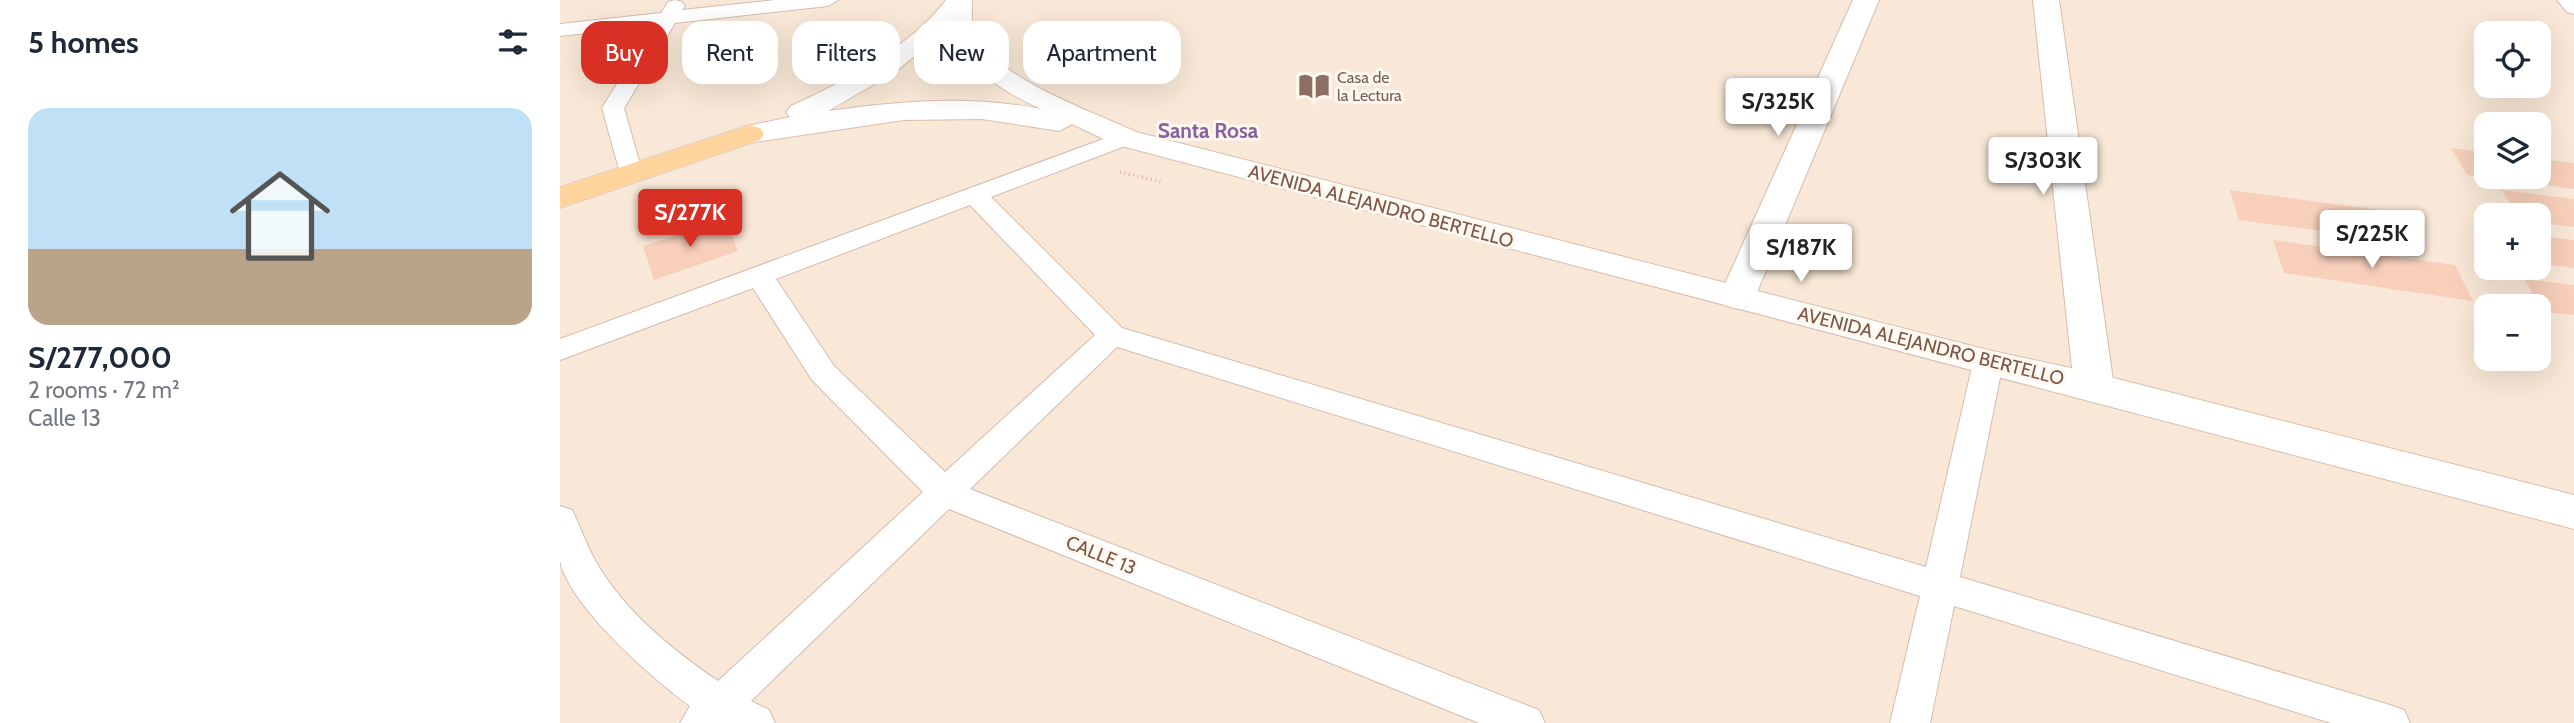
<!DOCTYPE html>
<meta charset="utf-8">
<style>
:root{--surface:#fff;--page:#f2f2f3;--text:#1f2937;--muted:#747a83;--accent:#d93025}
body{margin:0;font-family:Cabin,sans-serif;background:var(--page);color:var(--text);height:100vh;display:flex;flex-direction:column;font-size:26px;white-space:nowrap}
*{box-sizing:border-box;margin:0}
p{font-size:23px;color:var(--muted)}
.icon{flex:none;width:38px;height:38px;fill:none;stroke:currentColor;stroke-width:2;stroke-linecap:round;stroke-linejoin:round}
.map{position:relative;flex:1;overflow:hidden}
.drawer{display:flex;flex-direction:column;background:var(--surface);width:560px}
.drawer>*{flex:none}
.guide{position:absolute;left:21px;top:21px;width:665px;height:63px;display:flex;gap:14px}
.tools{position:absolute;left:1914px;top:21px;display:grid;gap:14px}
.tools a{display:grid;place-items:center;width:77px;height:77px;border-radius:14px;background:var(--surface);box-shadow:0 7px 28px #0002;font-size:35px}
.price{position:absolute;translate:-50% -60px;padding:0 16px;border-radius:7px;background:#fff;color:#222;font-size:23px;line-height:46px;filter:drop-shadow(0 2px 4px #0008)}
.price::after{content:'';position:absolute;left:50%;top:42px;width:21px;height:16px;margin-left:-10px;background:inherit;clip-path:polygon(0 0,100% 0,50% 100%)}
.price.current{background:var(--accent);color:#fff}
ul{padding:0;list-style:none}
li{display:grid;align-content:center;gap:14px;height:371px;padding:0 28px}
li span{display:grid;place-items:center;height:217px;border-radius:21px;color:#555}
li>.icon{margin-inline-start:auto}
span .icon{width:126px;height:126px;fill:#fffc;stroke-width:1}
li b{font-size:30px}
h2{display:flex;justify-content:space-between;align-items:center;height:84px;padding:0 28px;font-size:30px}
.tag{padding:0 24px;border-radius:21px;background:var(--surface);box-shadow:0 7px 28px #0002;font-size:24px;line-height:63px}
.tag.current{background:var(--accent);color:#fff}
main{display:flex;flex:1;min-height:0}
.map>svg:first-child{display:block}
.residential{fill:#f9e8d7;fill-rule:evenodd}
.building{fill:#f7cfbb}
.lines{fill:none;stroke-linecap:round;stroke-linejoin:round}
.pedestrian-casing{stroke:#d5bcae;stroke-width:2}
.minor-casing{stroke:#d5bcae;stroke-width:2}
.secondary-casing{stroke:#dabead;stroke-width:2}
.primary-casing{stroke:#ddd3cf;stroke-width:2}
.path{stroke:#ddb29e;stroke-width:3.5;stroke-dasharray:1 3.5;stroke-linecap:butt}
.pedestrian{fill:#fff;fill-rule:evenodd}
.minor{fill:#fff;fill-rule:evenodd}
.secondary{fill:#fff;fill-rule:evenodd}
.primary{fill:#ffd49d;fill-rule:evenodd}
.labels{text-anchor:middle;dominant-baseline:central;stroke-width:6;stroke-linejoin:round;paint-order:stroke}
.far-education-label{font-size:16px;fill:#785e54;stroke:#fff8ef;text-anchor:start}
.street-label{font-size:19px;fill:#7c5748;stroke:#fff8ef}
.far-district-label{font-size:21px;font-weight:bold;fill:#87639f;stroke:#fff8ef}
</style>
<main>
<section class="drawer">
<h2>5 homes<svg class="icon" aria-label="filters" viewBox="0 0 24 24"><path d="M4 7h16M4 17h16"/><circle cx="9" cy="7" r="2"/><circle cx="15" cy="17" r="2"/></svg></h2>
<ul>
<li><span style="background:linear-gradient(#bfe0f5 65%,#b9a48a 0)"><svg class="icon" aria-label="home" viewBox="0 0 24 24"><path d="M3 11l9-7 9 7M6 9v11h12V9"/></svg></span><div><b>S/277,000</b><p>2 rooms · 72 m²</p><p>Calle 13</p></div></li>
</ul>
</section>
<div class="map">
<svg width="2014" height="723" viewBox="0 0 2014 723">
<rect width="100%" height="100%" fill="#fef4e7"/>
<path class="residential" d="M0,0H2014V723H0ZM1927,33H1979V86H1927ZM1927,124H1979V177H1927ZM1927,215H1979V268H1927ZM1927,306H1979V359H1927Z"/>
<g class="building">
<polygon points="1891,148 1927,153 1927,178 1907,175"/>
<polygon points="1979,159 2014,163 2014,189 1932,178 1979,177"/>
<polygon points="1670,190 1842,213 1857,244 1679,220"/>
<polygon points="1942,190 2014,199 2014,227 1979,223 1979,215 1957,215"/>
<polygon points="165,219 178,251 94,280 83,246"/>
<polygon points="1979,236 2014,240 2014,268 1983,264 1979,258"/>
<polygon points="1713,240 1895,265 1913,301 1724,273"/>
<polygon points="1964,279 2014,285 2014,315 1984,312"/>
</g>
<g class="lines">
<defs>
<g id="pedestrian">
<polygon points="115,0 122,2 125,6 122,10 215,0 278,0 268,6 115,23 64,108 83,175 80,180 62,180 42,108 93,26 0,36 0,24 101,13 108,2"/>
<polygon points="1997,0 2014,0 2014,14 2007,12"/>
<path d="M565,131L573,133L577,138L573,143L431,197L562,328L1366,567L1413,363L1417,356L1428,353L1439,356L1443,363L1400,577L1830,705L1844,710L1850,723H1771L1394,606L1370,723H1330L1360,596L557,347L410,489L979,710L985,723H919L389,509L191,701L209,710L215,723H120L130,706C93,679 10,607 0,561C0,545 0,523 0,506L12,510C20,526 26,544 35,560C63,610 111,649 158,681L363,492L252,380L193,288L0,360V339ZM410,205L535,335L385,472L274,366L216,279Z"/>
</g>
<g id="minor">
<polygon points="1293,0 1319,0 1195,297 1190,305 1177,309 1164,305 1159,297"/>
<polygon points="1473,0 1499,0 1554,387 1548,397 1534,401 1520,397 1514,387"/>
</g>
<path id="secondary" d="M386,0H412C412,8 411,19 413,27C428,77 532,111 576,132L1428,350L1534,373L2014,495V529L554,144L512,124L499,131L422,119L344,120L189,143L178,140L174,134L178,128L230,117L226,112L231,106C282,83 352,46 386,0ZM388,29C409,70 440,90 481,109C410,95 339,101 268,111L335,72Z"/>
<polygon id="primary" points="189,125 200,128 204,134 200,140 0,208 0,187"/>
</defs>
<use href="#pedestrian" class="pedestrian-casing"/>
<use href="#minor" class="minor-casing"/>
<use href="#secondary" class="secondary-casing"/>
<use href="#primary" class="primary-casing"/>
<polyline class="path" points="560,172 602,182"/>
<use href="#pedestrian" class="pedestrian"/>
<use href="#minor" class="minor"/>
<use href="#secondary" class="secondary"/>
<use href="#primary" class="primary"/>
</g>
<defs>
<symbol id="library-bare" viewBox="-9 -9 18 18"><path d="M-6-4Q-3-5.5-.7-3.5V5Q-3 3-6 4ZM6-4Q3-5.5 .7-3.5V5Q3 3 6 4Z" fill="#8d6e63" stroke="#fff8ef" stroke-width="2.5" paint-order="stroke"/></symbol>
</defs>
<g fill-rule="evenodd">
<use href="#library-bare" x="732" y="64" width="44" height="44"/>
</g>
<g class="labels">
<g class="far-education-label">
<text x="777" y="77">Casa de<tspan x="777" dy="18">la Lectura</tspan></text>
</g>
<g class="street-label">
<text transform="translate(821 206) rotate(15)">AVENIDA ALEJANDRO BERTELLO</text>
<text transform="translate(1371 346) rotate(14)">AVENIDA ALEJANDRO BERTELLO</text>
<text transform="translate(541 555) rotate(22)">CALLE 13</text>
</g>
<g class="far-district-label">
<text x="648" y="130">Santa Rosa</text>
</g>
</g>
</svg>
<div class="tools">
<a><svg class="icon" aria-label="locate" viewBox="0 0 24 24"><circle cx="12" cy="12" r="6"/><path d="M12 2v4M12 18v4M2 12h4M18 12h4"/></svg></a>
<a><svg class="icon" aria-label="layers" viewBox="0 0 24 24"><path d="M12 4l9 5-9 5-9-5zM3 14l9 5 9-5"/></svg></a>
<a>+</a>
<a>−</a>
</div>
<b class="price" style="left:1218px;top:138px">S/325K</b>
<b class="price" style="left:1483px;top:197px">S/303K</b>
<b class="price current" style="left:130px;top:249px">S/277K</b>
<b class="price" style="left:1812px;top:270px">S/225K</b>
<b class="price" style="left:1241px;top:284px">S/187K</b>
<div class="guide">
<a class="tag current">Buy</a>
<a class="tag">Rent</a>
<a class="tag">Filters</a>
<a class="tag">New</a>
<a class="tag">Apartment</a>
</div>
</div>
</main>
